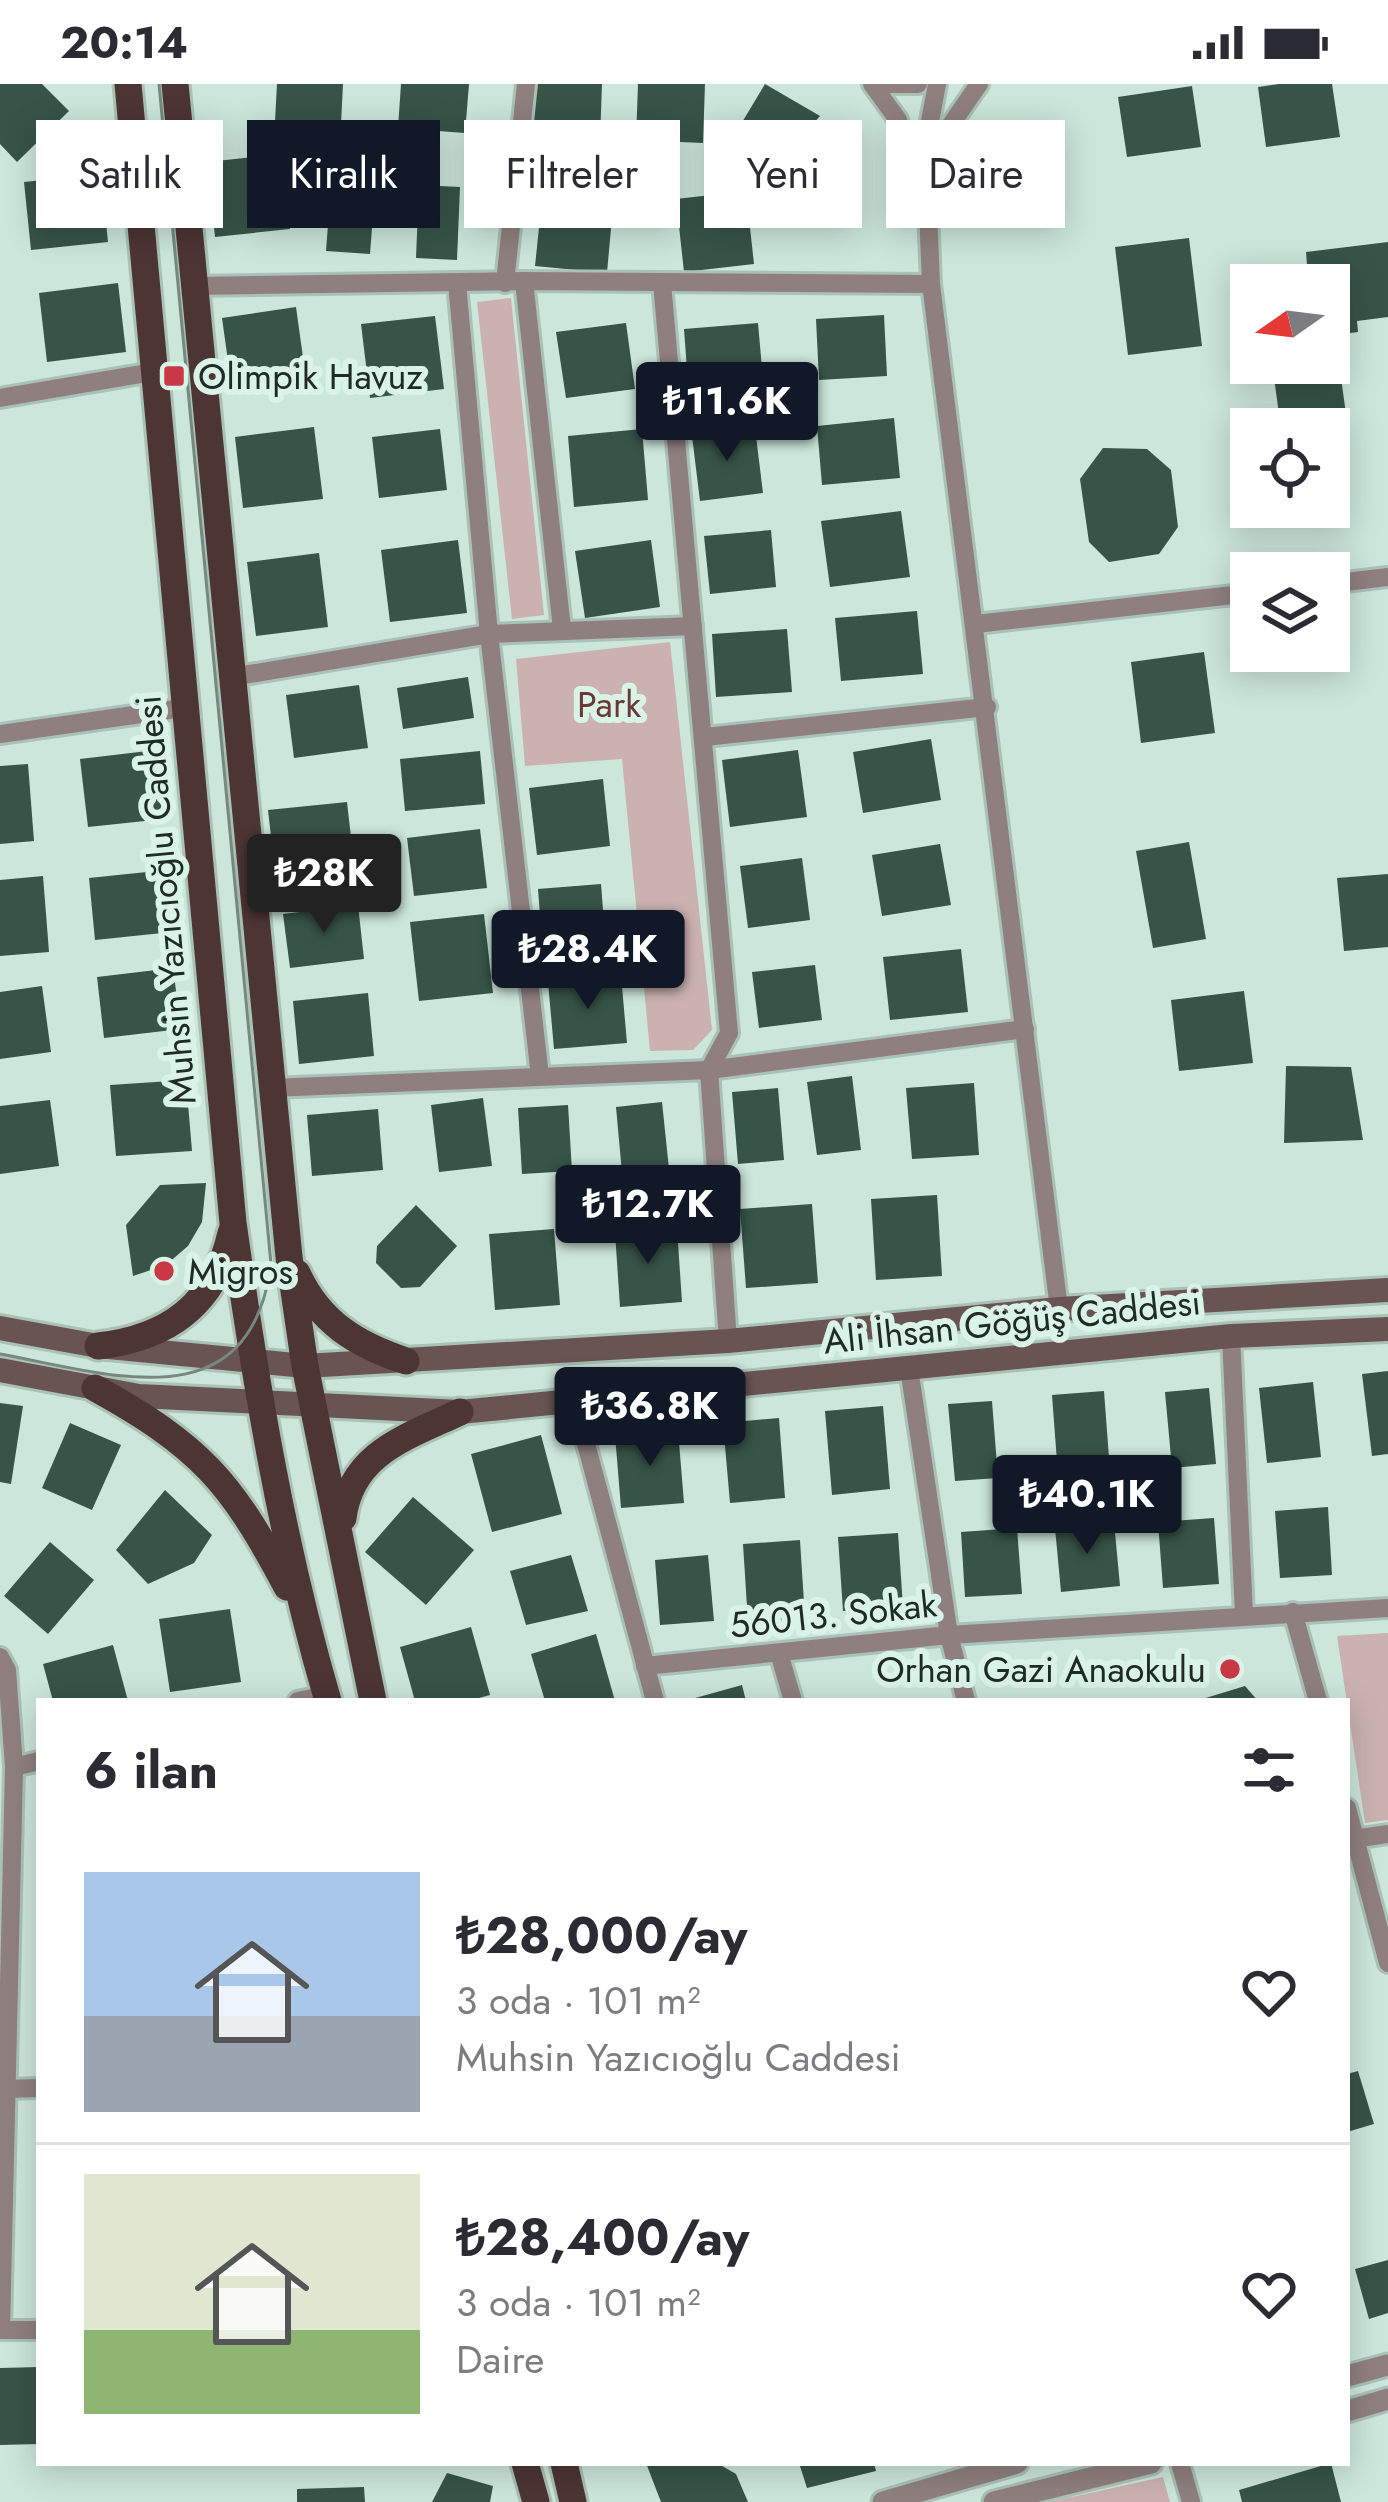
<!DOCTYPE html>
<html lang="tr">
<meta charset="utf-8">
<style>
:root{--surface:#fff;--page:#f7f7f7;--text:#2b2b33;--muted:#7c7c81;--line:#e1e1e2;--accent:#111827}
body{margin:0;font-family:Jost,sans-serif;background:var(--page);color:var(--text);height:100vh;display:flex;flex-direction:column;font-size:45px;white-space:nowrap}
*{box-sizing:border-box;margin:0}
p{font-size:39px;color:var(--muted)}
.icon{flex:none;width:66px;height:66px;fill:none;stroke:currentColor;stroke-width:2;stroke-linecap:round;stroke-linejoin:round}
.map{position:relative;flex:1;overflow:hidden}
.details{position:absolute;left:36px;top:1614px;width:1314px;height:768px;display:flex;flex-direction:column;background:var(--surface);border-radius:0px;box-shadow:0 6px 30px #0003}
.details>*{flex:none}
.hud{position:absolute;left:36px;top:36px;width:1317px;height:108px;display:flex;gap:24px}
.needle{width:78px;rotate:256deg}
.tools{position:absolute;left:1230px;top:180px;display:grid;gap:24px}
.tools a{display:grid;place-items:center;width:120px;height:120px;border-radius:0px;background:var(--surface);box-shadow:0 6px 30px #0003;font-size:60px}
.price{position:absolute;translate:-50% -102px;padding:0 27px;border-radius:12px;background:var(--accent);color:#fff;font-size:39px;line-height:78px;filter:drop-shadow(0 3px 6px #0008)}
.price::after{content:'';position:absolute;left:50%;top:72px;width:36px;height:27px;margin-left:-18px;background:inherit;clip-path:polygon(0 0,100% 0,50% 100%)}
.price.on{background:#222;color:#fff}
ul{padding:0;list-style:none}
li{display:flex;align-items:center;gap:36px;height:300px;padding:0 48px}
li+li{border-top:3px solid var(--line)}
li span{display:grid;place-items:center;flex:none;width:336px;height:240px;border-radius:0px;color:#555}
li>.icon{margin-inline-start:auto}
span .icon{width:144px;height:144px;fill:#fffc;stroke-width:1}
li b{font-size:51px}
h2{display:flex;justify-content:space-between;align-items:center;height:144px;padding:0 48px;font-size:51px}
.chip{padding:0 42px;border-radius:0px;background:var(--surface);box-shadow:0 6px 30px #0003;font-size:42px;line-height:108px}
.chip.on{background:var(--accent);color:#fff}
.status{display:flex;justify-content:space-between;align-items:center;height:84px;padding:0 60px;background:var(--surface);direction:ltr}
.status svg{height:33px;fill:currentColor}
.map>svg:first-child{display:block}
.green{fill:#cbb2b1}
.building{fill:#375447}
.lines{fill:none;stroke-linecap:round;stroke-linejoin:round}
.minor-casing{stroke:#aac1b6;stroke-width:24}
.tertiary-casing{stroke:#aac1b6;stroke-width:27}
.secondary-casing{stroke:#aac1b6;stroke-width:30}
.primary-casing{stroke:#aac1b6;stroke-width:33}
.minor{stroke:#8f807f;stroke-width:18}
.tertiary{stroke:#8f807f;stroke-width:21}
.secondary{stroke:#695453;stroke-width:24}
.primary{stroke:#4d3534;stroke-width:27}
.tram{stroke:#76887f;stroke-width:3}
.poi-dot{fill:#c93945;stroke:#d9f3e7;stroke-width:4.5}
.labels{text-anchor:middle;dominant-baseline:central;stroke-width:12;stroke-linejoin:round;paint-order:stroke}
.poi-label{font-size:36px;fill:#212b26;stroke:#d9f3e7;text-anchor:start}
.park-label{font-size:36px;fill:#693837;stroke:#d9f3e7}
.street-label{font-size:36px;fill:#212b26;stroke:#d9f3e7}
</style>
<div class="status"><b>20:14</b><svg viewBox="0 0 49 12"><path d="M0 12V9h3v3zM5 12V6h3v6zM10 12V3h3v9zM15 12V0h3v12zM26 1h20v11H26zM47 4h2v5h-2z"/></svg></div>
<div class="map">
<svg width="1388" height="2418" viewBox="0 0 1388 2418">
<rect width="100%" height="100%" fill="#cce6da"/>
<g class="green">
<polygon points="511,214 544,531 512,535 477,218"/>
<polygon points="670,558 712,946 693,966 650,967 622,675 525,682 516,575"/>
<polygon points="1388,1549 1388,1736 1365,1739 1337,1552"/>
<polygon points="1163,2393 1170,2418 1049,2418"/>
</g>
<g class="building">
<polygon points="0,0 42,0 69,27 17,78 0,60"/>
<polygon points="277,0 343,0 341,40 275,37"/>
<polygon points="401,0 469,0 465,49 398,44"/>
<polygon points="534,0 602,0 600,56 533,54"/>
<polygon points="638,0 705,0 703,59 636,56"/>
<polygon points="765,0 820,32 772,87 732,55"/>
<polygon points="1279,0 1332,0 1340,53 1266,63 1258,3"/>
<polygon points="1192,2 1201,63 1127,73 1118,13"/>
<polygon points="282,70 290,145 215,153 207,78"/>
<polygon points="332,89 376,93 370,170 326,167"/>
<polygon points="101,90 108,158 31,166 24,98"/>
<polygon points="419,101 460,103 457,176 416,174"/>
<polygon points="746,107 754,180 684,188 676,115"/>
<polygon points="542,115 613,122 607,189 535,182"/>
<polygon points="1189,154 1202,262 1128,271 1115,163"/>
<polygon points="1388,158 1388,233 1357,237 1358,248 1335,251 1347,337 1281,345 1272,279 1329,279 1329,201 1260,198 1285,195 1284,184 1307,181 1306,168"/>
<polygon points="118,199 126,268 47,278 39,209"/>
<polygon points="296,223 306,295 232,306 222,234"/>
<polygon points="884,231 887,292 819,296 816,235"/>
<polygon points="435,232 444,305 370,314 361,240"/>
<polygon points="626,239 635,305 566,314 556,248"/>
<polygon points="758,239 764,307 689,313 684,245"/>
<polygon points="894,334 900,394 822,401 817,342"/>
<polygon points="314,343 323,415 243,424 235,353"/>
<polygon points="755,344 763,409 700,417 692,352"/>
<polygon points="440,345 447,406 379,414 372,353"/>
<polygon points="642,345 648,416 574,423 568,352"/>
<polygon points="1103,364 1147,365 1171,386 1178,443 1159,470 1109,478 1089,458 1080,395"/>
<polygon points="901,427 910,493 830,503 821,437"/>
<polygon points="771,446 776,503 710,510 704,452"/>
<polygon points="458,456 467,529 390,538 381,466"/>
<polygon points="651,456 660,523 585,534 575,467"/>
<polygon points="319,469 328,543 256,552 247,478"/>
<polygon points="917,527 923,590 841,597 835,534"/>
<polygon points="787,545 792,608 716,613 712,550"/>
<polygon points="1204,568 1215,649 1141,659 1131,578"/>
<polygon points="468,593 474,634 403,645 397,604"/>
<polygon points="359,601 368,664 294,674 286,611"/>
<polygon points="931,655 941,716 863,729 853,668"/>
<polygon points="156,666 164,735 88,743 80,675"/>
<polygon points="798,666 807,733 730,743 722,676"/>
<polygon points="480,667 485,720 405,727 400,675"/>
<polygon points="28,680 34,757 0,760 0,682"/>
<polygon points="603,695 610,762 537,771 529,704"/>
<polygon points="347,718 354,780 275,788 268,726"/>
<polygon points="480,745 487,804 414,812 407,754"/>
<polygon points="1189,758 1206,855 1153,864 1136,767"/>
<polygon points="940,760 951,821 882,832 872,771"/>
<polygon points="802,774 810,836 748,844 740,782"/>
<polygon points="166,786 172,848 95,856 89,794"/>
<polygon points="1388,790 1388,863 1344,867 1337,794"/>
<polygon points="43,792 49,868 0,872 0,796"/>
<polygon points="601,800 606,864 543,870 538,805"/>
<polygon points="358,821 364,875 290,884 283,830"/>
<polygon points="484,830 493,909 419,917 410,838"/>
<polygon points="961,865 968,928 890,936 883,873"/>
<polygon points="815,881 822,936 759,944 752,888"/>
<polygon points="173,884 181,945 104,954 97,893"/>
<polygon points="621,891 627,959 554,965 548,898"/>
<polygon points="42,902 51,968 0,975 0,908"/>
<polygon points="1244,907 1253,979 1179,987 1171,916"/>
<polygon points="368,909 374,972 299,980 293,917"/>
<polygon points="1286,982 1351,983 1363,1056 1284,1059"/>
<polygon points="852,992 861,1066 817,1071 807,998"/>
<polygon points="186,996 192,1067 116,1072 110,1001"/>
<polygon points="974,999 979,1071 912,1075 906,1004"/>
<polygon points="778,1004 784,1076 738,1080 732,1008"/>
<polygon points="483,1014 492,1082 439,1088 431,1021"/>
<polygon points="50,1016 59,1082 0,1090 0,1022"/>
<polygon points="662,1018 669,1085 622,1089 616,1023"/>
<polygon points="568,1021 572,1087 522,1090 518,1024"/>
<polygon points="378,1025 383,1086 312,1092 307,1031"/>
<polygon points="206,1099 202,1138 188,1162 166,1181 133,1192 126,1141 160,1101"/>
<polygon points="937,1111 942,1192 876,1196 871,1115"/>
<polygon points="812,1120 818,1199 746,1204 740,1125"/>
<polygon points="416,1121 457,1162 420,1203 401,1204 376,1179 377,1162"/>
<polygon points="677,1144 682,1218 620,1223 615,1148"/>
<polygon points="554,1145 560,1221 495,1226 489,1150"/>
<polygon points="1388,1287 1388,1370 1372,1372 1362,1290"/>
<polygon points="1313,1298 1321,1373 1267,1379 1259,1304"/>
<polygon points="1209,1304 1216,1380 1172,1384 1165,1308"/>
<polygon points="1104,1307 1110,1387 1058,1391 1052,1311"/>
<polygon points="992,1317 998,1394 955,1397 948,1320"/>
<polygon points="0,1319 23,1322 11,1400 0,1398"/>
<polygon points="883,1322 890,1405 832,1411 825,1327"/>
<polygon points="779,1334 785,1414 730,1419 723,1339"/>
<polygon points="70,1339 121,1361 92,1426 42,1404"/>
<polygon points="678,1346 684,1419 621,1424 615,1351"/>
<polygon points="541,1351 562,1430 492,1448 471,1370"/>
<polygon points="165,1406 212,1451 194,1479 148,1500 116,1466"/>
<polygon points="413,1413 474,1466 426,1521 365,1468"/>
<polygon points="1328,1423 1332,1491 1280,1494 1275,1427"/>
<polygon points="1214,1434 1219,1500 1163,1504 1158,1438"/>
<polygon points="1114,1438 1120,1502 1061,1508 1055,1444"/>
<polygon points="1017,1444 1022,1510 965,1513 961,1448"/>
<polygon points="898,1449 903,1523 843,1527 838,1453"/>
<polygon points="800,1456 805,1535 748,1538 743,1460"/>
<polygon points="50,1458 94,1496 48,1550 4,1512"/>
<polygon points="571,1471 588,1527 526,1541 510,1487"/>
<polygon points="708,1471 714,1537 660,1541 655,1476"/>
<polygon points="230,1525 241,1598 170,1608 159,1535"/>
<polygon points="471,1543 490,1611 468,1617 415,1617 400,1563"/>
<polygon points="596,1550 615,1617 545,1617 531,1570"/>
<polygon points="113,1561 128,1617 53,1617 43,1580"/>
<polygon points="742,1601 746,1617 689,1617 688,1616"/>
<polygon points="1245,1602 1258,1617 1200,1617 1199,1616"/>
<polygon points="1358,1987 1374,2040 1347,2048 1347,1990"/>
<polygon points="1388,2176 1388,2229 1369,2235 1355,2185"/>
<polygon points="39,2283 39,2360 0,2361 0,2284"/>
<polygon points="646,2379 717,2379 736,2390 748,2418 661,2418"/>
<polygon points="799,2379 874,2379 876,2387 807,2404"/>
<polygon points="1331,2379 1341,2418 1242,2418 1239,2406"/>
<polygon points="447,2389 493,2402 490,2418 432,2418"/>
<polygon points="364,2403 365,2418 297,2418 297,2405"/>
</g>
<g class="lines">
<defs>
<g id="minor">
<polyline points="872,0 898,36 928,127 928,48 937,0"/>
<polyline points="886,0 918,0"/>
<polyline points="930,71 979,0"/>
<polyline points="928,127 931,200"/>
<polyline points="524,197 562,545"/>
<polyline points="457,199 489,550 540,992"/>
<polyline points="505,199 526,0"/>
<polyline points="662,199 729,949 709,986 728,1257"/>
<polyline points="196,202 524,197 931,200 1059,1225"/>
<polyline points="0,314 153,288"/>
<polyline points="1329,500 1388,493"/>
<polyline points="976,540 1251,509"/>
<polyline points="232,593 489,550 693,542"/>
<polyline points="0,650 183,624"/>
<polyline points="705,653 987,623"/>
<polyline points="270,1004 709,986 1025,945"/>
<polyline points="1231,1252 1244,1531"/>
<polyline points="909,1284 949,1551 966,1617"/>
<polyline points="574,1315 655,1617"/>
<polyline points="1293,1528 1318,1617"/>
<polyline points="779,1569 793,1617"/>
<polyline points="0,1573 7,1586 14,1683 1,2246"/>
<polyline points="645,1582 949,1551 1388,1524"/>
<polyline points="298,1617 326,1611"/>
<polyline points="14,1683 39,1677"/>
<polyline points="1347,1724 1388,1879"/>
<polyline points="1347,1756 1388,1750"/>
<polyline points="6,2005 39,2004"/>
<polyline points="0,2246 39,2246"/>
<polyline points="1180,2379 1191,2418"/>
</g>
<g id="tertiary">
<polyline points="1347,2292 1388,2281"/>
<polyline points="1347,2327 1388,2315"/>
<polyline points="883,2418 1017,2379"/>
<polyline points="994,2418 1151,2379"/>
</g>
<g id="secondary">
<polyline points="0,1244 98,1262 305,1282 728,1257 1059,1225 1388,1206"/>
<polyline points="0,1286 139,1312 460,1328 1231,1252 1388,1245"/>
</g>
<g id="primary">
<path d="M128,0L233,1139C256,1301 282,1460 328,1617"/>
<polyline points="175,0 289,1173 305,1282 373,1617"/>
<path d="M297,1189C319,1238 357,1261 406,1277"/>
<path d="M98,1262C169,1254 215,1220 231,1149"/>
<path d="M95,1304C200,1362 231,1397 287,1503"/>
<path d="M343,1434C351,1369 407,1353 460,1328"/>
<polyline points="525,2379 536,2418"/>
<polyline points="564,2379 573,2418"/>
</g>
</defs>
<use href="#minor" class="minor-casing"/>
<use href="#tertiary" class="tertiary-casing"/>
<use href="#secondary" class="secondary-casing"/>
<use href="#primary" class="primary-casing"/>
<use href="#minor" class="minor"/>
<use href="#tertiary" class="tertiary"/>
<use href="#secondary" class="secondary"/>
<use href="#primary" class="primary"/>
<path class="tram" d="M0,1270C110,1290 250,1340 271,1180L159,0"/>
</g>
<g class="poi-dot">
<rect x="162" y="280" width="24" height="24" rx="6"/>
<circle cx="164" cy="1187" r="12"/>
<circle cx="1230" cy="1585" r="12"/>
</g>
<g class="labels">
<g class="poi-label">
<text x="198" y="292">Olimpik Havuz</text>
<text x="188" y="1187">Migros</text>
<text x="1206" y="1585" text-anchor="end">Orhan Gazi Anaokulu</text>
</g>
<g class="park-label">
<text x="609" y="620">Park</text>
</g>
<g class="street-label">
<text transform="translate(165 816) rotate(-95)">Muhsin Yazıcıoğlu Caddesi</text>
<text transform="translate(1012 1237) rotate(-6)">Ali İhsan Göğüş Caddesi</text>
<text transform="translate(833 1530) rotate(-6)">56013. Sokak</text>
</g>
</g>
</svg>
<div class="tools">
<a><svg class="needle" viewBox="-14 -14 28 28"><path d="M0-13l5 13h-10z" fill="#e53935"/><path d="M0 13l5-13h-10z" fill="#7c7c81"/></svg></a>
<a><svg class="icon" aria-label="locate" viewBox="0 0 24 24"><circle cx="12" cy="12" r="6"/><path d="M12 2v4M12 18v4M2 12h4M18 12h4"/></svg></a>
<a><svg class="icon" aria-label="layers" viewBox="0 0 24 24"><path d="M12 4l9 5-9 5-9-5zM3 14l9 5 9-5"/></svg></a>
</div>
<b class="price" style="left:727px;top:380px">₺11.6K</b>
<b class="price on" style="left:324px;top:852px">₺28K</b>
<b class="price" style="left:588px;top:928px">₺28.4K</b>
<b class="price" style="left:648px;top:1183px">₺12.7K</b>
<b class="price" style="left:650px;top:1385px">₺36.8K</b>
<b class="price" style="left:1087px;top:1473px">₺40.1K</b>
<div class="hud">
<a class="chip">Satılık</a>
<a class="chip on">Kiralık</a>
<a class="chip">Filtreler</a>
<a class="chip">Yeni</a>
<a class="chip">Daire</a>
</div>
<section class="details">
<h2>6 ilan<svg class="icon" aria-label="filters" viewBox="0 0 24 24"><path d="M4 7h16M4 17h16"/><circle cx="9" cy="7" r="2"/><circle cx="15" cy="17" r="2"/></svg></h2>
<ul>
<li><span style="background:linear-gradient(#a9c7e8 60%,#9aa5b1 0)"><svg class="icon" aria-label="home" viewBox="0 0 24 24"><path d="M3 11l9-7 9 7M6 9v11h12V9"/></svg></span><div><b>₺28,000/ay</b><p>3 oda · 101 m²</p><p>Muhsin Yazıcıoğlu Caddesi</p></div><svg class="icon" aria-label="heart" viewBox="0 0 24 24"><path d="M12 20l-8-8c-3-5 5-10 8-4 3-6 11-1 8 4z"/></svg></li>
<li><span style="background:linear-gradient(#dfe7d0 65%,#8fb573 0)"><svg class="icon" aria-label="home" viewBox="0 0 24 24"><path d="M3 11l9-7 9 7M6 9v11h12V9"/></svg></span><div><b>₺28,400/ay</b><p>3 oda · 101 m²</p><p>Daire</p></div><svg class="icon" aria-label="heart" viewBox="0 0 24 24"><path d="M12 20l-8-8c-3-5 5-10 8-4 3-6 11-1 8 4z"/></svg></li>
</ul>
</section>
</div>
